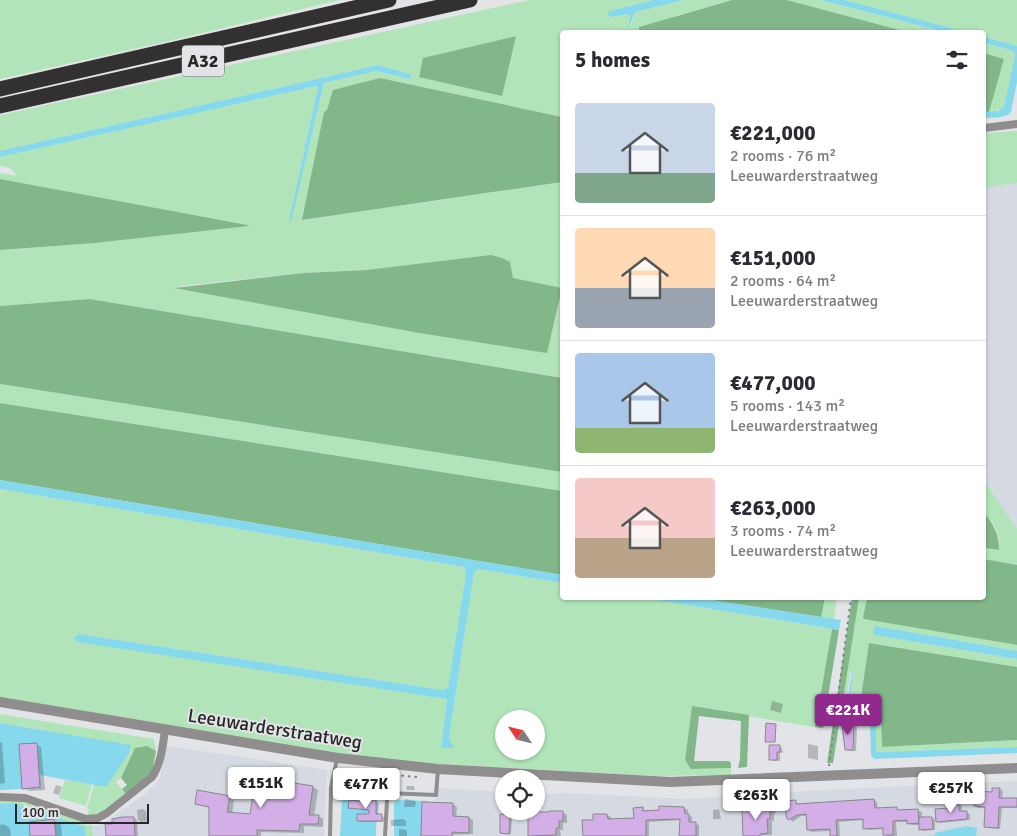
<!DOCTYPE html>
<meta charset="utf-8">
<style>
:root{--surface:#fff;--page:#f2f2f3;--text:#2b2b33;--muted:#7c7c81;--line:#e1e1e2;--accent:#92298d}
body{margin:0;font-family:Signika,sans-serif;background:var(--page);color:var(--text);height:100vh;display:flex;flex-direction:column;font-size:19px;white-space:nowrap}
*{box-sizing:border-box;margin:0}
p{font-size:16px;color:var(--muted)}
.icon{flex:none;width:28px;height:28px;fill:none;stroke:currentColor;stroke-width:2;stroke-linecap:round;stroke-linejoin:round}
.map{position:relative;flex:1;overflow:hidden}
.details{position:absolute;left:560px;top:30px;width:426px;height:570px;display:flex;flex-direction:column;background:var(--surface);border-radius:5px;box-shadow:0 1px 4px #0004}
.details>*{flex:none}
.needle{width:32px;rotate:305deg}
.buttons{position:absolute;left:495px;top:710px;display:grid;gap:10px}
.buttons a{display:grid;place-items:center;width:50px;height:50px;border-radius:50%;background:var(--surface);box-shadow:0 1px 4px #0004;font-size:25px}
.scale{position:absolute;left:15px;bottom:12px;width:134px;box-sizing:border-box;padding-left:5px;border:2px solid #272728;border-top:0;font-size:14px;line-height:18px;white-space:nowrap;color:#272728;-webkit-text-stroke:4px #e3e4e7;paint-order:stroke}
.price{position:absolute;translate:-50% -42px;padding:0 11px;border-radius:5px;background:#fff;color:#222;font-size:16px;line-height:32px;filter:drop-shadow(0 1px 2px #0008)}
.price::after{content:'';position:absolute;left:50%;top:30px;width:15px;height:11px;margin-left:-8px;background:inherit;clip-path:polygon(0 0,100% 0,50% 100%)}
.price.current{background:var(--accent);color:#fff}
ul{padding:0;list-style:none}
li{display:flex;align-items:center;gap:15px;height:125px;padding:0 15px}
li+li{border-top:1px solid var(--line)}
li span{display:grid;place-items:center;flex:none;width:140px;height:100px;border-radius:5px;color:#555}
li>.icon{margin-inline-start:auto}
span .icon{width:60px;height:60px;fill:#fffc;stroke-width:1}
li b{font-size:21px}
h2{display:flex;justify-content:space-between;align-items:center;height:60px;padding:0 15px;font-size:21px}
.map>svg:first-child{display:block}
.built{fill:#d4d9e2}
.green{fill:#b2e4ba;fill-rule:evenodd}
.forest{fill:#82b78a}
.water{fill:#86d9ec}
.shadow{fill:#0003}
.building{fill:#d2b0e7;stroke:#898789}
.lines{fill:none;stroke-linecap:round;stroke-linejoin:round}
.path{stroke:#838385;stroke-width:2;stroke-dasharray:2.5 4;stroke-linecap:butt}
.service{stroke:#8f8d8e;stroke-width:4}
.minor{stroke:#8f8d8e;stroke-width:8}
.tertiary{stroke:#8f8d8e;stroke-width:10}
.motorway{stroke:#323030;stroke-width:15}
.labels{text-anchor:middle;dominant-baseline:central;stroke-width:4;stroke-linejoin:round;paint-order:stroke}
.shield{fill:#e3e4e7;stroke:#5f6061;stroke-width:1}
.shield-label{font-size:18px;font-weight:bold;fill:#272728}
.street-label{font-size:19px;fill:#272728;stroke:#e3e4e7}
</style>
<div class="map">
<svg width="1017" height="836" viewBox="0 0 1017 836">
<rect width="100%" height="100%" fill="#e3e4e7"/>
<g class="built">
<polygon points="1017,183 1017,529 984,480 984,188"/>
<polygon points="167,746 327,770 324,836 76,836 75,833 102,824 145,794 159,780"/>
<polygon points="1017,781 1017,836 434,836 435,788 504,792 504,811 536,811 536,794 567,793 687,799 823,790"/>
</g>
<g class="green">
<polygon points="0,0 340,0 169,41 0,79"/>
<path d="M530,0H654L628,6L611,17L628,14L630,15L628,26H631L635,11L684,0H732L678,15L639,31L646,32H606L593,30L592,32H562V117L380,78L333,91L303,220L562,182V288L513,278L367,270L303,273L181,286L176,288L419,333L547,352L562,289V378L90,299L0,306V250L95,243L248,226L0,179V173L17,176L10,168L0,166V157L317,86L318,87L306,143L304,145L305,147L290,222L324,83L376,71L410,79L412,75L380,66H374L0,151V115ZM516,36L419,77L423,59Z"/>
<polygon points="787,0 821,0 944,32 907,32"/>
<polygon points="844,0 1017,0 1017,46 984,37 984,32 967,32"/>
<polygon points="984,43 1010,50 1015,53 1015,56 1005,104 1003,109 989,112 1004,59 984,53"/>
<polygon points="1017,131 1017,183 984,188 984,133"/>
<polygon points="0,384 562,472 562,491 0,403"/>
<polygon points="984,480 1017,529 1017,565 984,559 984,548 998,550 999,540 995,527 984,512"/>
<path d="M0,489L464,567L466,573L448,689L442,690L79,634L76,635L447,699L441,748L454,745L451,743L449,737L474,573L478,569L562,583V598H644L832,629L815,727L692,707L685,760L692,769L731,768V775L651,776L407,762L350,755L0,698ZM504,719H536V751H504Z"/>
<polygon points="825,598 837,598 834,619 821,617"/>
<polygon points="859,598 867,598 863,617 865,619 1017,645 1017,651 876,626 875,635 1017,659 1017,667 869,643 859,709 871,710 881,716 882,747 1017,740 1017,747 878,752 876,751 876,726 874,721 851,718 848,713 853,673 852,672 850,674 844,719 839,718"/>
<polygon points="0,714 154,739 156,751 135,748 122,777 116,782 127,795 102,814 87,817 89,809 87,808 94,785 106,787 48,731 0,723"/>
<polygon points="65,780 92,784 86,806 59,798"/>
<polygon points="0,799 24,801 84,822 85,825 92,825 93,836 85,836 85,828 82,826 15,803 0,804"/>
</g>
<g class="forest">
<polygon points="732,0 787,0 907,32 646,32 639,31 639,27"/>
<polygon points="516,36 502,96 419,77 423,58"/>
<polygon points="984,53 1004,59 989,112 984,112"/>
<polygon points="380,78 562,117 562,182 302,220 324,112 327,110 333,90"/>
<polygon points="0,179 247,225 249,226 95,243 0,250"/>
<polygon points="491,255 502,258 510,262 513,278 562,288 547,353 419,333 174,288 303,273 367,270"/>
<polygon points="90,299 562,378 562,472 0,384 0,306"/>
<polygon points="0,403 562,491 562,575 0,480"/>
<path d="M984,512C993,524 999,534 999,550L984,548Z"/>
<polygon points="984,559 1017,565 1017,645 864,619 863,617 867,598 984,598"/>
<polygon points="698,598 825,598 821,617"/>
<polygon points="852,598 859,598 833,763 827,763"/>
<polygon points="832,629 839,630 823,728 815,727"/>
<polygon points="869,643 1017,667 1017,740 882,747 881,716 871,710 859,710"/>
<polygon points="692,706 749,715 747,767 738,768 740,759 741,721 699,716 694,761 729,761 731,763 731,768 691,769 685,760"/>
<polygon points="147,746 156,751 152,772 127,795 122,789 127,785 121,778 135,748"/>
</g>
<g class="water">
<polygon points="654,0 684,0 635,12 629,28 628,27 630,16 628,14 611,17 608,15 609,11"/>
<polygon points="821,0 844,0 967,32 944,32"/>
<path d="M984,37L1017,46V82L1011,112C1006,119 993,117 984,118V112L998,111L1004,107L1015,56V53L1010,50L984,43Z"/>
<polygon points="374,66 380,66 410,74 412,78 410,79 376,71 324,83 291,222 289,221 305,148 304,145 306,143 318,87 317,86 0,157 0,151"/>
<polygon points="0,480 562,575 562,583 478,569 474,573 449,737 451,743 454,745 453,748 441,748 447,699 78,642 75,640 74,637 79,634 442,690 448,688 466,573 464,567 0,489"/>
<polygon points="644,598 698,598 841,620 839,630"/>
<polygon points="876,626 1017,651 1017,659 874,635 873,631"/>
<polygon points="852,672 853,672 848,714 851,718 873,721 876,726 876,751 878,752 1017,747 1017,753 875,759 871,756 870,724 846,721 844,719"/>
<polygon points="0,723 131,745 129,753 106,787 40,775 41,788 0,790"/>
<polygon points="342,799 377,799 376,836 340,836"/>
<polygon points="397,800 428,801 427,836 394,836 394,803"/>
<polygon points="15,803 82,826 85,828 85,836 0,836 0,804"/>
<polygon points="966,826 977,828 976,836 927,836 935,835 935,833"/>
</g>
<g class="shadow">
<polygon points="772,701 783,704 781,713 770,710"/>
<polygon points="854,726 857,727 856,751 850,751 847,749"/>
<polygon points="0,742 2,743 5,783 0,784"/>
<polygon points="36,744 41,747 45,790 29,791 24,788"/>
<polygon points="808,744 818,746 818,760 808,758"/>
<polygon points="779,746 782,748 783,753 780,753 780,761 774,761 770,759"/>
<polygon points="276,776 281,778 281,782 313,787 318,790 314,816 318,816 323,819 323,827 304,826 304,833 261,832 261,836 210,836 210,808 196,804 229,797 234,800 232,814 251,815"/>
<polygon points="56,785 62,787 59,795 53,793"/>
<polygon points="406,786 414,786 415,790 407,790"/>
<polygon points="999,789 1003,791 1002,799 1017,799 1017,808 1002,808 1000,829 988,828 985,826 986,808 978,808 975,806"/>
<polygon points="405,799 416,801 415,807 404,807"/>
<polygon points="874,800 877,802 878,810 918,810 922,812 922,818 932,818 937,821 958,804 962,805 962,812 970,814 970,820 940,823 935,820 935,830 923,831 920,829 920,825 912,825 908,822 896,822 897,836 887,836 885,834 884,829 868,830 865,828 864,820 839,822 840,836 831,836 831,831 812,832 808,830 808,816 801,816 793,822 787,816 795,801 799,805"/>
<polygon points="376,801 379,803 378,816 385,817 385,822 361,822 358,820 370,816 370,810 350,807"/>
<polygon points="771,802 775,805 776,813 774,814 774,821 772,821 772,835 744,836"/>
<polygon points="453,804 457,807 456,818 469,818 473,820 473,834 424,836"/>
<polygon points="684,808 688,810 688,815 692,817 692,823 699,825 699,836 680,836 681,820 649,822 649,836 584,836 594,821 607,815 611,817 611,820 635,819 643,809 646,812"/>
<polygon points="143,809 146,811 147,821 141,822 138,820 137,810"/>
<polygon points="719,809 721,819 713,819 713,810"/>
<polygon points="562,812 567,815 567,823 563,823 563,830 560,830 561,836 530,836 530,813"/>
<polygon points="510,816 512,818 511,834 504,834 501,833"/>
<polygon points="134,818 137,820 138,836 107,836"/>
<polygon points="403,819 406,821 406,826 393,826 391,825 391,820"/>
<polygon points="54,821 61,825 62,836 32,836"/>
<polygon points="3,824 10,828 11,836 0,836 0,825"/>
<polygon points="399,829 407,830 407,836 399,836"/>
</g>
<g class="building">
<polygon points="766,723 776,724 775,742 765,742"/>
<polygon points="854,724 853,750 845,750 842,725"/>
<polygon points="37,743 40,787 22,789 19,744"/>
<polygon points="769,745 780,745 780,752 777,752 777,760 769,760"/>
<polygon points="257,771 277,774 276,780 313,786 309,815 319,815 318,824 300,824 299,831 257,830 257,836 209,836 209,807 195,804 197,790 230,796 227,812 250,814"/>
<polygon points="992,788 1000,788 999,798 1017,798 1017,807 999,807 998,828 984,827 985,807 974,806 974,791 992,792"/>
<polygon points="874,799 875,808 897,807 897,810 918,809 919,823 907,824 907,820 893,821 893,835 883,835 883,828 863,829 863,819 836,820 837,836 830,836 830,829 807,830 806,814 797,815 788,820 786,816 785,801 796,800 796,804"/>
<polygon points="349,800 369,802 369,800 376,800 376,814 382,814 382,821 357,821 357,814 369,814 369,810 348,808"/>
<polygon points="771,801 772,811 770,812 770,819 767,819 768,833 760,834 760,836 743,836 742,810 764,809 763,802"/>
<polygon points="422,802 453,803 453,816 469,817 469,833 452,832 452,836 421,836"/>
<polygon points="959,802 959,811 967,811 967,819 936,822 935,809 951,808 950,803"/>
<polygon points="659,806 684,807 685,814 689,814 689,822 696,822 696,836 679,836 680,819 646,820 646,836 583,836 582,820 593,820 593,814 607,814 608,819 634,818 633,808 643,807 643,811 659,810"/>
<polygon points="549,811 563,811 563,821 559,821 559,828 556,828 556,835 528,836 528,812 549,812"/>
<polygon points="500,814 510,815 509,834 500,833"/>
<polygon points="123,817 134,817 135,836 106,836 105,824 112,824 112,819"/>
<polygon points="919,817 932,817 933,829 919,830"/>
<polygon points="54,819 56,836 30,836 29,822"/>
</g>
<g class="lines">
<g class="path">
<polyline points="829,766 851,598"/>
<polyline points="395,775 417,777"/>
<polyline points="723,790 774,788"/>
</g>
<g class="service">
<polyline points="331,788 387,793 436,795 438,769"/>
<polyline points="330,836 331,788 337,759"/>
<polyline points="385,836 389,765"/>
</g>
<g class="minor">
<polyline points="984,128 1017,124"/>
<path d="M0,797L25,798L86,819L98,818L107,813L152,777C161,764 163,745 165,730"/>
</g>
<polyline class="tertiary" points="0,702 338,758 438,769 670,782 1017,768"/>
<g class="motorway">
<polyline points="0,89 389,0"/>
<polyline points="0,106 470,0"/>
</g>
</g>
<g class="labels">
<rect class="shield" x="182" y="45.5" width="42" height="31" rx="4"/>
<g class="shield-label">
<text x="203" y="61">A32</text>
</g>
<g class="street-label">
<text transform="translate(275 729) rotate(9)">Leeuwarderstraatweg</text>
</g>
</g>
</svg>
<div class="buttons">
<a><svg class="needle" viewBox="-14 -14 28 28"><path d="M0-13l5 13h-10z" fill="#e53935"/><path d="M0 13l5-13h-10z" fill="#7c7c81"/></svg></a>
<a><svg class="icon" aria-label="locate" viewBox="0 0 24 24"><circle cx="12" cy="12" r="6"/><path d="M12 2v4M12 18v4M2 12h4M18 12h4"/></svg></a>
</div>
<div class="scale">100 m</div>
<b class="price current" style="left:848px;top:736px">€221K</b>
<b class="price" style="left:261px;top:809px">€151K</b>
<b class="price" style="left:366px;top:810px">€477K</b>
<b class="price" style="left:951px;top:814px">€257K</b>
<b class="price" style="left:756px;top:821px">€263K</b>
<section class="details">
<h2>5 homes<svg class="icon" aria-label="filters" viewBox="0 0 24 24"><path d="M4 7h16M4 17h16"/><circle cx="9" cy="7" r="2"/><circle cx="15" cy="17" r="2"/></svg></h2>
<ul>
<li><span style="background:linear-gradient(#c9d6e8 70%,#7fa58c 0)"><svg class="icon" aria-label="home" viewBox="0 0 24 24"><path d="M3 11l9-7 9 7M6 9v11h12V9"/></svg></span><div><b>€221,000</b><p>2 rooms · 76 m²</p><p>Leeuwarderstraatweg</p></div></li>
<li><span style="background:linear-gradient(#ffd9b3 60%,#9aa5b1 0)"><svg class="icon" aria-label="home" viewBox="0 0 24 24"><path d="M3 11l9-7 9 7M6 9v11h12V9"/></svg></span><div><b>€151,000</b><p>2 rooms · 64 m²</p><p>Leeuwarderstraatweg</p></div></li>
<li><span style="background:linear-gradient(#a9c7e8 75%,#8fb573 0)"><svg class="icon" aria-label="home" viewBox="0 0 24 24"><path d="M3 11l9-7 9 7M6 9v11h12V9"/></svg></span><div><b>€477,000</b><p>5 rooms · 143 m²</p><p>Leeuwarderstraatweg</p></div></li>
<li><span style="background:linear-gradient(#f6c9c9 60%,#b9a48a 0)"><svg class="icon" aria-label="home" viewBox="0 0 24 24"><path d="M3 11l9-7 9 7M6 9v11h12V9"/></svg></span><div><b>€263,000</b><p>3 rooms · 74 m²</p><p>Leeuwarderstraatweg</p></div></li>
</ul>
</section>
</div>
